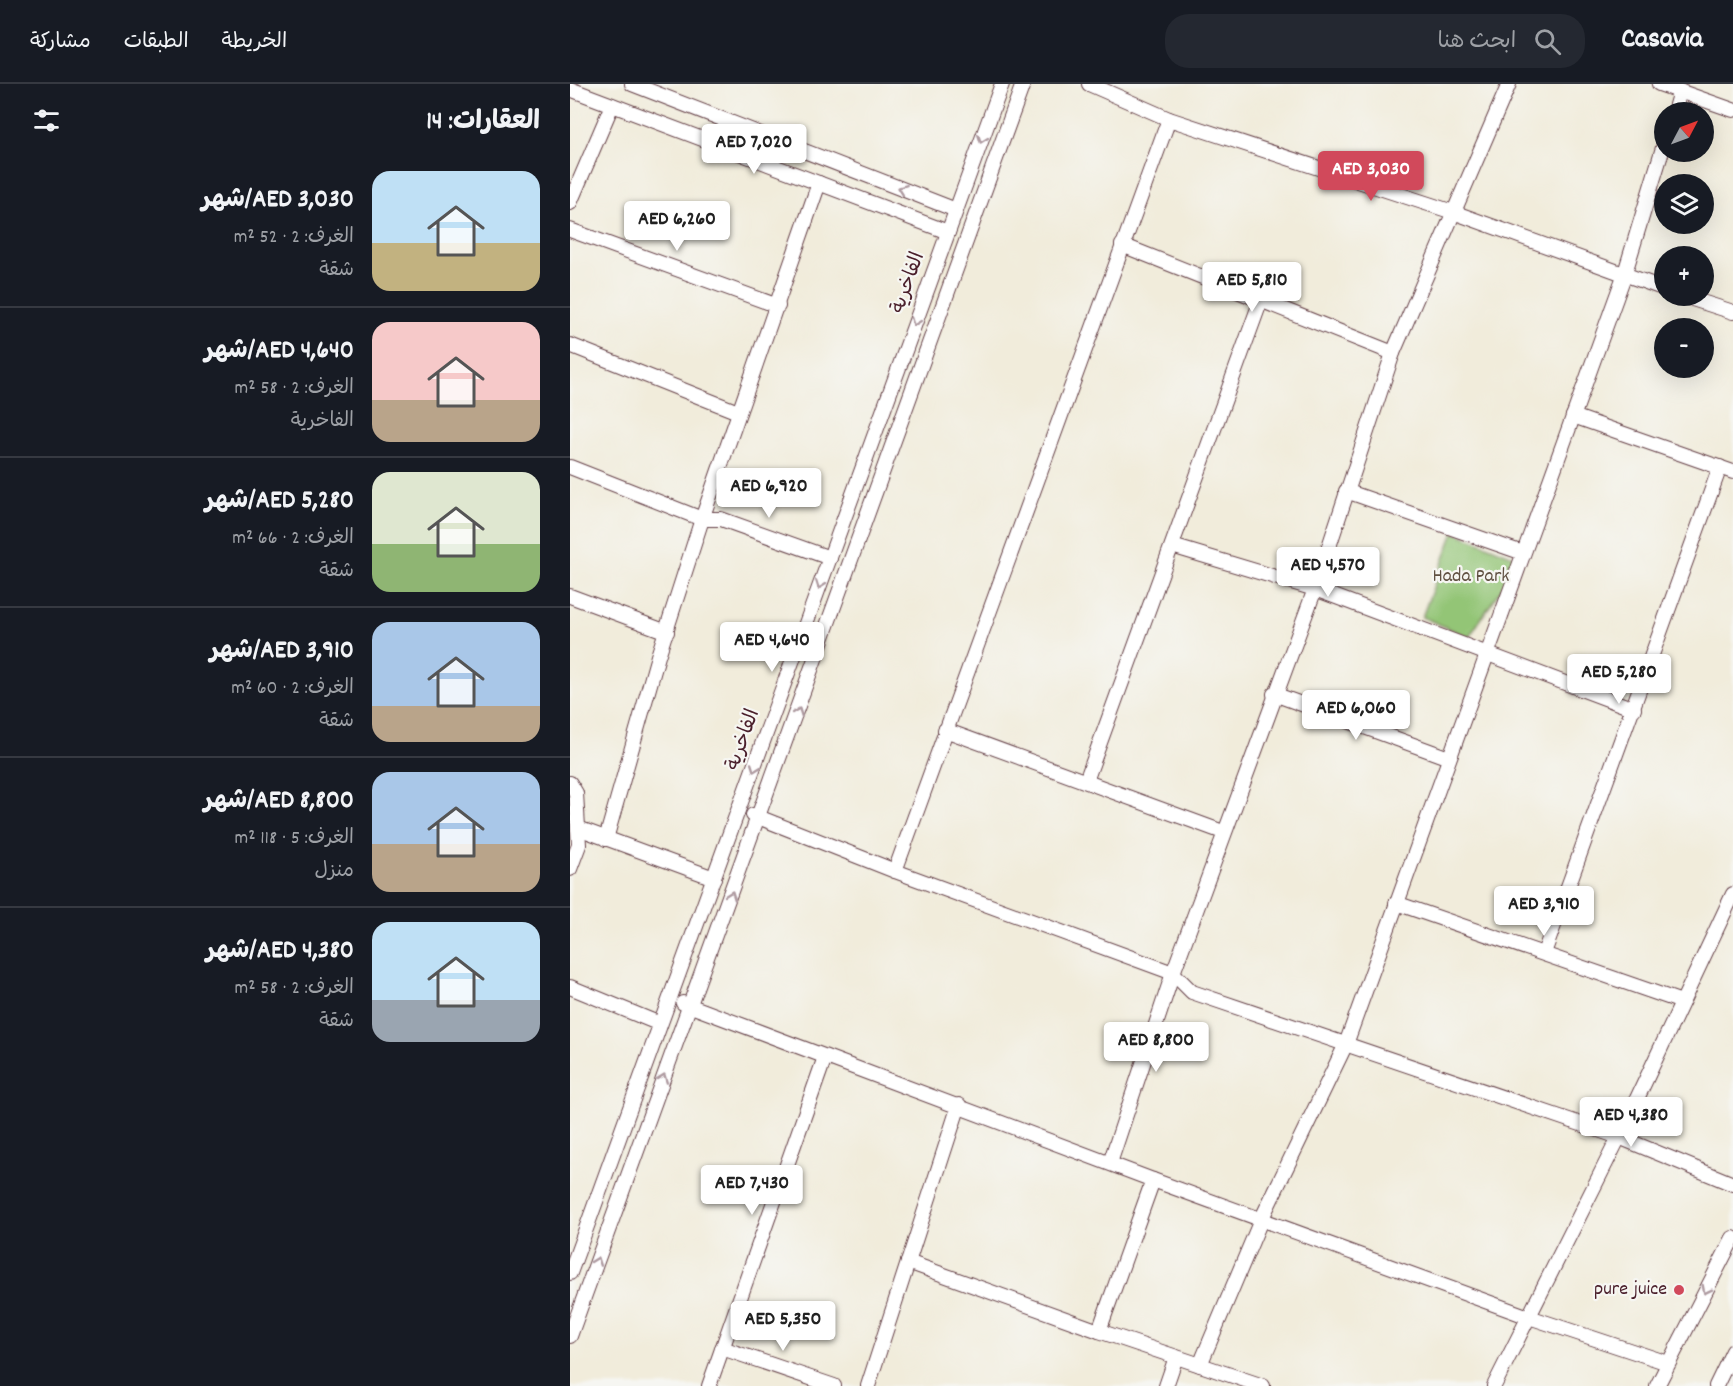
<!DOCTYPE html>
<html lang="ar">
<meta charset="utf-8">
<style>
:root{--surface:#171b24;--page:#242831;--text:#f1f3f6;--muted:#9ea1a6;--line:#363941;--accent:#d1495b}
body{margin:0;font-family:Dekko,"Playpen Sans Arabic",sans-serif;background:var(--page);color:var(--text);direction:rtl;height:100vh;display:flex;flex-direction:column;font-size:22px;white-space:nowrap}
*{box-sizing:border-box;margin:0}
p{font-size:20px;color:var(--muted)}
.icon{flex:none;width:33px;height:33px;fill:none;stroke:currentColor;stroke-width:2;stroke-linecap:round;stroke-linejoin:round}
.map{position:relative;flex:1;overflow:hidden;direction:ltr}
.sheet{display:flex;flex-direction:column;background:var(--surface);width:570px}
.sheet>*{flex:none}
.needle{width:39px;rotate:49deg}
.tools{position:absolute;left:1084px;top:18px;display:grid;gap:12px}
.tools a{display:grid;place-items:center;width:60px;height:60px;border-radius:50%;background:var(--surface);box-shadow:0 6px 24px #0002;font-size:30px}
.price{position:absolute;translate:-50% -51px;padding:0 14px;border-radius:6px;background:#fff;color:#222;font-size:20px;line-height:39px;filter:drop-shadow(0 2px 3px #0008)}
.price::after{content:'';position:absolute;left:50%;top:36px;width:18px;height:14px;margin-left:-9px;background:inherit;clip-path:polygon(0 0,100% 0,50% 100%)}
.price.current{background:var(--accent);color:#fff}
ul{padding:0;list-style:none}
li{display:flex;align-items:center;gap:18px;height:150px;padding:0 30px}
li+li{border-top:2px solid var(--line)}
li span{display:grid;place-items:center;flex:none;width:168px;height:120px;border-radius:18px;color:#555}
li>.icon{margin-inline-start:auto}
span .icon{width:72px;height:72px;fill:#fffc;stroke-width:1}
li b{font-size:26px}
h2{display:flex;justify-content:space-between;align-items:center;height:72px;padding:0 30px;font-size:26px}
header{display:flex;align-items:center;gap:36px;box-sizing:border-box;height:84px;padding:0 30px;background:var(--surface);border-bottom:2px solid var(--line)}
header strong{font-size:28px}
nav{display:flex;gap:33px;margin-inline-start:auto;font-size:21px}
.search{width:420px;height:54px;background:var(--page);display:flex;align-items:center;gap:15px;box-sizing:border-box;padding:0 21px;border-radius:24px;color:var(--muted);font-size:22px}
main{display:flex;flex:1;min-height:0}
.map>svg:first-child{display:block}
.green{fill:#93c576;stroke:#6e7250;stroke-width:1.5}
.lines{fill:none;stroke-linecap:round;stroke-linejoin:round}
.minor-casing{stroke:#633e45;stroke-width:16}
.minor{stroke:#fff;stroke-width:14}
.oneway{stroke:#ae9aa0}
.poi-dot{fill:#d1495b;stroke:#f6f6f2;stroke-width:2}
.labels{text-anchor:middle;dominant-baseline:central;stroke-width:4.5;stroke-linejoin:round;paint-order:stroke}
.street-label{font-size:20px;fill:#4a1f2b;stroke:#f6f6f2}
.park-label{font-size:20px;fill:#605142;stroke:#f6f6f2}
.poi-label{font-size:20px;fill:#4a1f2b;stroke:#f6f6f2;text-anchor:end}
</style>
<header>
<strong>Casavia</strong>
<div class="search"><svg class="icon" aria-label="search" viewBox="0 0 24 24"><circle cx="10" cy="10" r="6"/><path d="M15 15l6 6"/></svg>ابحث هنا</div>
<nav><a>الخريطة</a><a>الطبقات</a><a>مشاركة</a></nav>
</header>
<main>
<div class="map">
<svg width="1163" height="1302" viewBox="0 0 1163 1302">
<rect width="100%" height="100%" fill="#f6f6f2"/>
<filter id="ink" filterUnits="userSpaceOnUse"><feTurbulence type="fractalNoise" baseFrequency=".0167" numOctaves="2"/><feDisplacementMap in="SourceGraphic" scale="12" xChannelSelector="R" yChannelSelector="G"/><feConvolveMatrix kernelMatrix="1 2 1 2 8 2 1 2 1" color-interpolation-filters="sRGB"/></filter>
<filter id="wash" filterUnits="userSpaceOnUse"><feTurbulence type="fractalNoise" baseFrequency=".008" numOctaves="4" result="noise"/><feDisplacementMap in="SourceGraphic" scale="24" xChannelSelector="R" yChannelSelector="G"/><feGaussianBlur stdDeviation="1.35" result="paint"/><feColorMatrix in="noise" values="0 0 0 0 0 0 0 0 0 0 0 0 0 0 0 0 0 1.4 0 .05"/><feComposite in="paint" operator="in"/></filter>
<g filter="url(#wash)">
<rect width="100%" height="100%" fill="#f1ecdb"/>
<polygon class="green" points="884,448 951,475 899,553 852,533"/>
</g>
<g filter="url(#ink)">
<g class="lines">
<defs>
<g id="minor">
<polyline points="62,0 386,126"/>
<polyline points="519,0 599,35 883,128 1095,205"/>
<polyline points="1089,0 1163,26"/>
<polyline points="0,5 378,148"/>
<polyline points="1104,28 1110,7"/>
<polyline points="0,119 42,21"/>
<polyline points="0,146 208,222"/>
<polyline points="552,161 823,269"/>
<polyline points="1113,212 1163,228"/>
<polyline points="0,261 168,328"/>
<polyline points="1003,332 1163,388"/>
<polyline points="0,383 132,435 151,435 260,474"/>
<polyline points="776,407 953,469"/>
<polyline points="602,462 745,505 1064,625"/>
<polyline points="0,512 97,548"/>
<polyline points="704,610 879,674"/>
<polyline points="375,646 653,748"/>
<polyline points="516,697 691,216"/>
<polyline points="0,699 6,709 9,761 0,785"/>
<polyline points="183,731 325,787 603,889 622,908 1049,1053 1163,1100"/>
<polyline points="8,744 144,794"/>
<polyline points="36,755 88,572 132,435 249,99"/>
<polyline points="325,787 599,35"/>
<polyline points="826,819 1112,918"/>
<polyline points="974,869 1150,383"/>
<polyline points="0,903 90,940"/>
<polyline points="113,919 583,1096 959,1233 1098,1279"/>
<polyline points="540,1079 603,889 745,505 823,269 939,0"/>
<polyline points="338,1178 529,1247 693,1302"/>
<polyline points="0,1189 432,0"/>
<polyline points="529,1247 583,1096"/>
<polyline points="0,1252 453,0"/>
<polyline points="152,1264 264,1302"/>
<polyline points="630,1281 691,1136 776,960 1054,192 1095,57"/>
<polyline points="139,1302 255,973"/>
<polyline points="298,1302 389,1021"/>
<polyline points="596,1302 606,1273"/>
<polyline points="924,1302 1049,1053 1163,810"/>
<polyline points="1087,1302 1163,1154"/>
<polyline points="1146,1302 1163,1267"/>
</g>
</defs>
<use href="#minor" class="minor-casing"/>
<use href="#minor" class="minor"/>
</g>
<defs><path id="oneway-chevron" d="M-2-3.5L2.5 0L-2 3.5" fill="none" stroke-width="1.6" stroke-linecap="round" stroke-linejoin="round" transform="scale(1.5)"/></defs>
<g class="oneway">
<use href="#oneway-chevron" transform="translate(412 55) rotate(110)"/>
<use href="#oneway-chevron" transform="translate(332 105) rotate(-159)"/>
<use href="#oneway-chevron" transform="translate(345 238) rotate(110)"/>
<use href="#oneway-chevron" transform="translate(250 501) rotate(110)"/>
<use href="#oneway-chevron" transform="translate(228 628) rotate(-70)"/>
<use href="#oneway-chevron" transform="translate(185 684) rotate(110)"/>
<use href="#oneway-chevron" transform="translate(161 811) rotate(-70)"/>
<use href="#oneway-chevron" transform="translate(93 994) rotate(-70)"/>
<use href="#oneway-chevron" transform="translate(27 1177) rotate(-70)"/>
<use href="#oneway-chevron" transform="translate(1136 1206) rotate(117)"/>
</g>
</g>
<circle class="poi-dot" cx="1109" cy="1206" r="6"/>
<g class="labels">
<g class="street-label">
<text transform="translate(339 199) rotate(-70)">الفاخرية</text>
<text transform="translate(174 656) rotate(-70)">الفاخرية</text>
</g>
<g class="park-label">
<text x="901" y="493">Hada Park</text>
</g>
<g class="poi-label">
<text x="1097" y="1206">pure juice</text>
</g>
</g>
</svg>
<div class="tools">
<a><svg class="needle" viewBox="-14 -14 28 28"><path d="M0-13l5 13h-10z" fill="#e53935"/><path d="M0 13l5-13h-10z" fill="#9ea1a6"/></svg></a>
<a><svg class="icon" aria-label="layers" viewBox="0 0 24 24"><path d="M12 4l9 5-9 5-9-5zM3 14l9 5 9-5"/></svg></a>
<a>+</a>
<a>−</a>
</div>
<b class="price" style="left:184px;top:91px">AED 7,020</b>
<b class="price current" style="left:801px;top:118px">AED 3,030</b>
<b class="price" style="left:107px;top:168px">AED 6,260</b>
<b class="price" style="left:682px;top:229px">AED 5,810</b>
<b class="price" style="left:199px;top:435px">AED 6,920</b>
<b class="price" style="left:758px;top:514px">AED 4,570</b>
<b class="price" style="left:202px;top:589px">AED 4,640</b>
<b class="price" style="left:1049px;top:621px">AED 5,280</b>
<b class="price" style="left:786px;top:657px">AED 6,060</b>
<b class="price" style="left:974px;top:853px">AED 3,910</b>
<b class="price" style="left:586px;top:989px">AED 8,800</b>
<b class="price" style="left:1061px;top:1064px">AED 4,380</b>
<b class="price" style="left:182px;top:1132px">AED 7,430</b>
<b class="price" style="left:213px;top:1268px">AED 5,350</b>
</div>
<section class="sheet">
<h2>العقارات: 14<svg class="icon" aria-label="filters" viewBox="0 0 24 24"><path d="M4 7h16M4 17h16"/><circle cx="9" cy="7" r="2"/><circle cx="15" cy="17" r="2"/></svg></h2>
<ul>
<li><span style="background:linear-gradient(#bfe0f5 60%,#c2b280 0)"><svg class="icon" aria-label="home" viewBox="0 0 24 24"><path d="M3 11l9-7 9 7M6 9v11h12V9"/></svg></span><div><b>AED 3,030/شهر</b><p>الغرف: 2 · 52 m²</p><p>شقة</p></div></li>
<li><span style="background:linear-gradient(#f6c9c9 65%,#b9a48a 0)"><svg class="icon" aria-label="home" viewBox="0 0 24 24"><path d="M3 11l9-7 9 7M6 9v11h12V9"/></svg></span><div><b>AED 4,640/شهر</b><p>الغرف: 2 · 58 m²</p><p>الفاخرية</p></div></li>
<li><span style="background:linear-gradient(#dfe7d0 60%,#8fb573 0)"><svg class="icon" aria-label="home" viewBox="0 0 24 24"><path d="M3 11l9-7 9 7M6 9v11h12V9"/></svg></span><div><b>AED 5,280/شهر</b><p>الغرف: 2 · 66 m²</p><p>شقة</p></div></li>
<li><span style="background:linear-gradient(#a9c7e8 70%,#b9a48a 0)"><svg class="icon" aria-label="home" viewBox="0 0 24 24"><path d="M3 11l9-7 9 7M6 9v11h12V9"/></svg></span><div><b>AED 3,910/شهر</b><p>الغرف: 2 · 60 m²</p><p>شقة</p></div></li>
<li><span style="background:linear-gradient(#a9c7e8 60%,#b9a48a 0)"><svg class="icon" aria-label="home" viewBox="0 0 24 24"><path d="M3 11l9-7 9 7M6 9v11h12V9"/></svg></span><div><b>AED 8,800/شهر</b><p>الغرف: 5 · 118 m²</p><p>منزل</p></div></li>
<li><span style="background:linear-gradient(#bfe0f5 65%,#9aa5b1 0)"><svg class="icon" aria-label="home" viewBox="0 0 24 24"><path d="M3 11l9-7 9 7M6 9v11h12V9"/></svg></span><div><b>AED 4,380/شهر</b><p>الغرف: 2 · 58 m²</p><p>شقة</p></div></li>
</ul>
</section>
</main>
